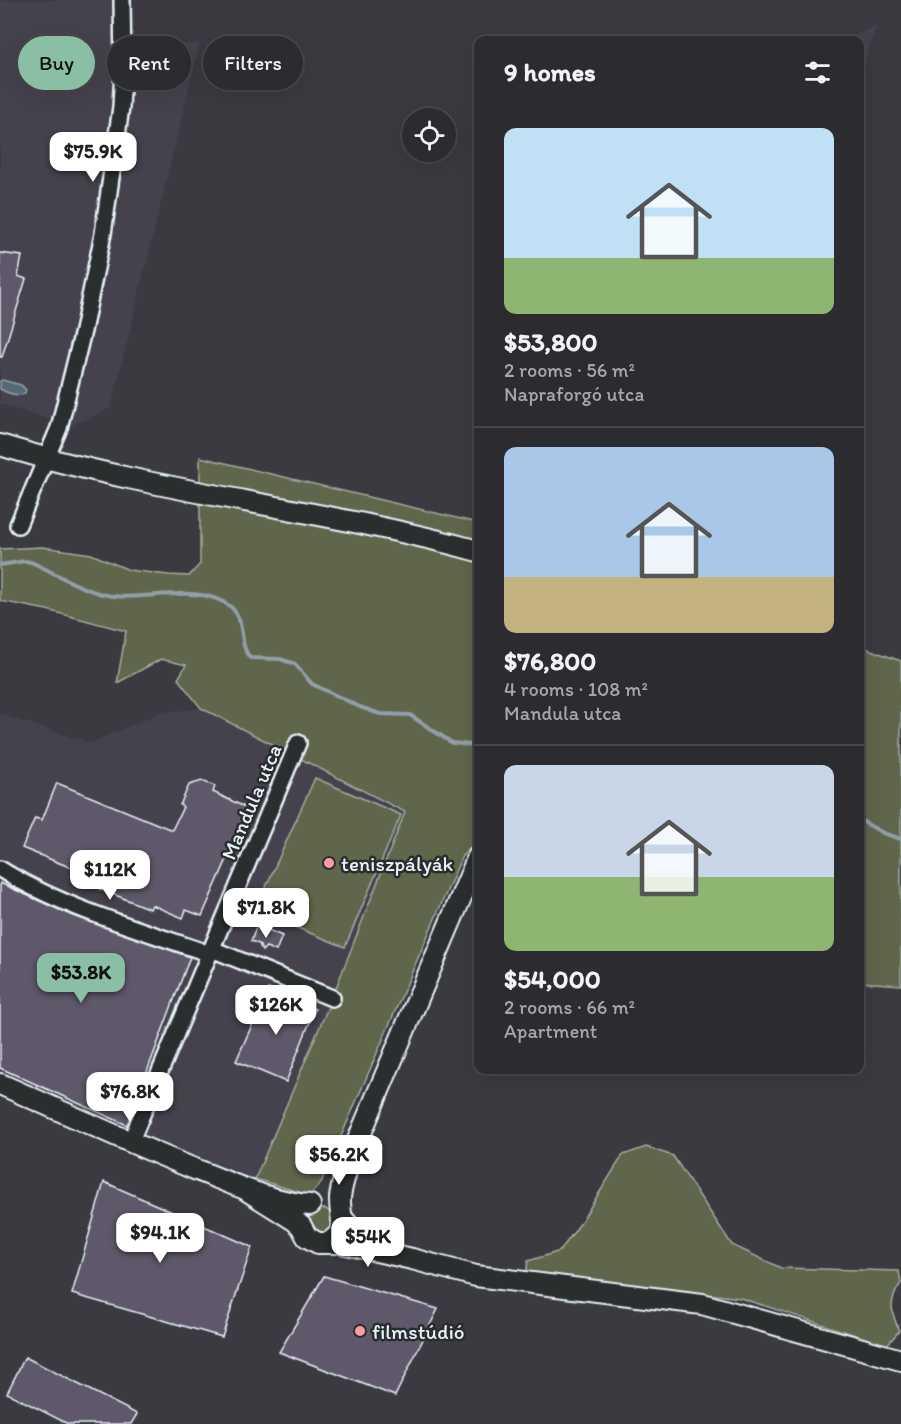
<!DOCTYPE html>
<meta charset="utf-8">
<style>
:root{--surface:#2c2c30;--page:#343438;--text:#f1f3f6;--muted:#a6a7ab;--line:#48484c;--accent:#8abfa5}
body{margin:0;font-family:Itim,sans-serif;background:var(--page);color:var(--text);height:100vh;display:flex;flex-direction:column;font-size:22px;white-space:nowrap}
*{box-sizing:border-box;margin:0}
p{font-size:20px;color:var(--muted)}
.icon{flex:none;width:33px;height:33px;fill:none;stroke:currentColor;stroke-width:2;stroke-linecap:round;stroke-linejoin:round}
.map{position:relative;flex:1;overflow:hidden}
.drawer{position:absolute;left:474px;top:36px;width:390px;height:1038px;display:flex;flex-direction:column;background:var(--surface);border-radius:12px;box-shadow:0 6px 24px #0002,0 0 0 2px var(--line)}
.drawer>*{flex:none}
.top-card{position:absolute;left:18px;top:36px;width:366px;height:54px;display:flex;gap:12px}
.fabs{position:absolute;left:402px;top:108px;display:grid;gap:12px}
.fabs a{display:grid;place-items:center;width:54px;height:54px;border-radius:50%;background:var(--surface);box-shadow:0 6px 24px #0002,0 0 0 2px var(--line);font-size:30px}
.price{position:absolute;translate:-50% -51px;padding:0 14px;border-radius:12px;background:#fff;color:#222;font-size:20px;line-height:39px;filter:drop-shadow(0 2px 3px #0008)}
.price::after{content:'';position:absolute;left:50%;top:36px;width:18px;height:14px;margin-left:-9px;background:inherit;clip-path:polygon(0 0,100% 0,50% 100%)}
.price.on{background:var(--accent);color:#111}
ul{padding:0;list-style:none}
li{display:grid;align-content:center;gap:12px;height:318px;padding:0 30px}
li+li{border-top:2px solid var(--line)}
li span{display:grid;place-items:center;height:186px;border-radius:12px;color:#555}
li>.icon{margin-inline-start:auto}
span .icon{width:108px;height:108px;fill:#fffc;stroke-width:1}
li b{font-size:26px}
h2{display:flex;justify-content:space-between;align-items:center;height:72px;padding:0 30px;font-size:26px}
.pill{padding:0 21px;border-radius:27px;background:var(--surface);box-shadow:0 6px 24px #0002,0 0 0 2px var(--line);font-size:21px;line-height:54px}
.pill.on{background:var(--accent);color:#111}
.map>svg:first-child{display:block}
.built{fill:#45434d}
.green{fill:#60664c;stroke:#a4aca2;stroke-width:1.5}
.water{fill:#576874;stroke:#919fa9;stroke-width:1.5}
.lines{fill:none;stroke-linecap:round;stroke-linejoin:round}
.stream{stroke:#919fa9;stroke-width:4}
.building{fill:#5e596b;stroke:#e8f1f8;stroke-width:1.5}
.minor-casing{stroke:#e8f1f8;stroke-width:20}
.major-casing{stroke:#e8f1f8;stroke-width:24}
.minor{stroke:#2a2d2e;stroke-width:15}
.major{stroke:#2a2d2e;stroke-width:20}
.poi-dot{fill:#ff9aa2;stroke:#2a2d2e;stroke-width:2}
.labels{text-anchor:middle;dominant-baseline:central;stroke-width:5;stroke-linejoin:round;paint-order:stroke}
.street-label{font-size:21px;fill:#e8f1f8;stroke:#2a2d2e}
.poi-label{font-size:21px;fill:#e8f1f8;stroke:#2a2d2e;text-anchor:start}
</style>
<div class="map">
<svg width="901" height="1424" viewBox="0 0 901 1424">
<rect width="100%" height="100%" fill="#3a3a40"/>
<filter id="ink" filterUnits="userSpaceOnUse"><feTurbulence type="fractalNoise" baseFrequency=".0167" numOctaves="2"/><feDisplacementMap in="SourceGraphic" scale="12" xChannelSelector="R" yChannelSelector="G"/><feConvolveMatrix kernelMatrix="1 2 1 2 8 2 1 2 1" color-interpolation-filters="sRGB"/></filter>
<g filter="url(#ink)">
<g class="built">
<polygon points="0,0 133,0 132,47 200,43 111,408 71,426 0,404"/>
<polygon points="876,26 860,76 860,40 845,40"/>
<polygon points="201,708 405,812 291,1097 255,1179 0,1080 0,714 91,743 159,713"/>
</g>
<g class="green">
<polygon points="200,457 478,523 478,843 476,843 462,856 321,1183 310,1195 255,1179 332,998 405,812 201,708 178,679 186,665 161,659 117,683 126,631 47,610 0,601 0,549 43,547 91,554 129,570 168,575 189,576 200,564"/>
<polygon points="860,646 901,661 901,985 860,982"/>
<polygon points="315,778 401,815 345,947 255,911"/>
<path d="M646,1147L673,1156L732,1245L781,1268L899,1271L901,1283C888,1302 891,1311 899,1331L887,1345L740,1298L638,1285L526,1275L528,1261L560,1251L579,1225L623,1155Z"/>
<polygon points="317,1209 326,1209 334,1215 336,1224 323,1237 308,1225 309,1216"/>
</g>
<path class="water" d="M2,380L21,385L26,390L25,393C18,397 7,393 0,389V381Z"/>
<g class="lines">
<g class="stream">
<path d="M0,565L25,561L31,562C58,574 83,592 113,596C148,601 200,582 231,607C246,620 238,644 250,658L280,659L295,664L312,684L360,707L380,714L410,715L452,743L471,745L478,743"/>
<polyline points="860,820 883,833 901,839"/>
</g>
</g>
<g class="building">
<polygon points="0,253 22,256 18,276 26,279 2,357 0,357"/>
<polygon points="202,781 215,786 213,792 249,809 202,916 186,910 183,918 152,905 150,909 83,882 87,874 22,848 35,818 42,820 57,783 172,830 183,807 180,805 189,785"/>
<polygon points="0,883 71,915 190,957 127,1125 0,1068"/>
<polygon points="257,925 282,936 276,951 266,947 262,951 259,944 251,941"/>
<polygon points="268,989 315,1009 286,1082 236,1061"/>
<polygon points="104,1182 252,1247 222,1337 72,1294"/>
<polygon points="324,1276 438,1309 395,1396 279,1352"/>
<polygon points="25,1357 137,1414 131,1424 68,1424 7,1393"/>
</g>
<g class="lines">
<defs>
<g id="minor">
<polyline points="18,525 59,428 83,331 103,234 121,107 123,70 122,0"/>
<path d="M0,869C60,907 142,930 210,954"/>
<polyline points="212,949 332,998"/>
<polyline points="130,1143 298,743"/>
</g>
<g id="major">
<path d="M0,445C156,493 321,508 478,551"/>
<path d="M0,1084C66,1113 130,1143 197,1170C233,1184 271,1202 310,1205"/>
<polyline points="248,1191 294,1220 301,1226 307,1237 318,1243 341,1243 412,1259 476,1276 702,1304 901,1360"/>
<polyline points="343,1219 350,1227 388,1246"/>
<path d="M331,1241C349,1229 339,1216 340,1198C341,1186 346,1173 349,1161L478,857"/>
</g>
</defs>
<use href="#minor" class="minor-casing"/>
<use href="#major" class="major-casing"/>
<use href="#minor" class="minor"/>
<use href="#major" class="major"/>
</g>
</g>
<g class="poi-dot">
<circle cx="329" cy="863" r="6"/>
<circle cx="360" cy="1331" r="6"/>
</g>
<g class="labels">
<g class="street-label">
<text transform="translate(251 802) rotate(-67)">Mandula utca</text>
</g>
<g class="poi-label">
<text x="341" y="863">teniszpályák</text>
<text x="372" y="1331">filmstúdió</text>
</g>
</g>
</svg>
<div class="fabs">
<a><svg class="icon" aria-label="locate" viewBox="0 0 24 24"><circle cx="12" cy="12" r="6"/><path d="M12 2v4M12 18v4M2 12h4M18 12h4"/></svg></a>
</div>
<b class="price" style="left:93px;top:183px">$75.9K</b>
<b class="price" style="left:110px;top:901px">$112K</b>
<b class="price" style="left:266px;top:939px">$71.8K</b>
<b class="price on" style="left:81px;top:1004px">$53.8K</b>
<b class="price" style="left:276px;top:1036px">$126K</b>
<b class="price" style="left:130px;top:1123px">$76.8K</b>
<b class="price" style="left:339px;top:1186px">$56.2K</b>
<b class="price" style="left:160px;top:1264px">$94.1K</b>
<b class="price" style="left:368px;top:1268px">$54K</b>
<div class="top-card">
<a class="pill on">Buy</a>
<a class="pill">Rent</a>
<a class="pill">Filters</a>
</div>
<section class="drawer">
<h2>9 homes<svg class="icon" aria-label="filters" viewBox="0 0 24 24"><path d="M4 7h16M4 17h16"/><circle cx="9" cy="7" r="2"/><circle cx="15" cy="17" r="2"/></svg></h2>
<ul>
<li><span style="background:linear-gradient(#bfe0f5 70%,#8fb573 0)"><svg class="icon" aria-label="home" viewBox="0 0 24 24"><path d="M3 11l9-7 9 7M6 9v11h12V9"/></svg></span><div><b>$53,800</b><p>2 rooms · 56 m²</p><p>Napraforgó utca</p></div></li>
<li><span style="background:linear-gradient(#a9c7e8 70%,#c2b280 0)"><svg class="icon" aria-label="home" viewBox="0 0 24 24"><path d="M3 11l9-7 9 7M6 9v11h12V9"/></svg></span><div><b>$76,800</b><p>4 rooms · 108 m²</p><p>Mandula utca</p></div></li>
<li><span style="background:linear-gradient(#c9d6e8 60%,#8fb573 0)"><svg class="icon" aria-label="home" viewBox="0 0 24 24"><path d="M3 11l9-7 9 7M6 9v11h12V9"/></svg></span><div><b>$54,000</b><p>2 rooms · 66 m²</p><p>Apartment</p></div></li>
</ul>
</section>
</div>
